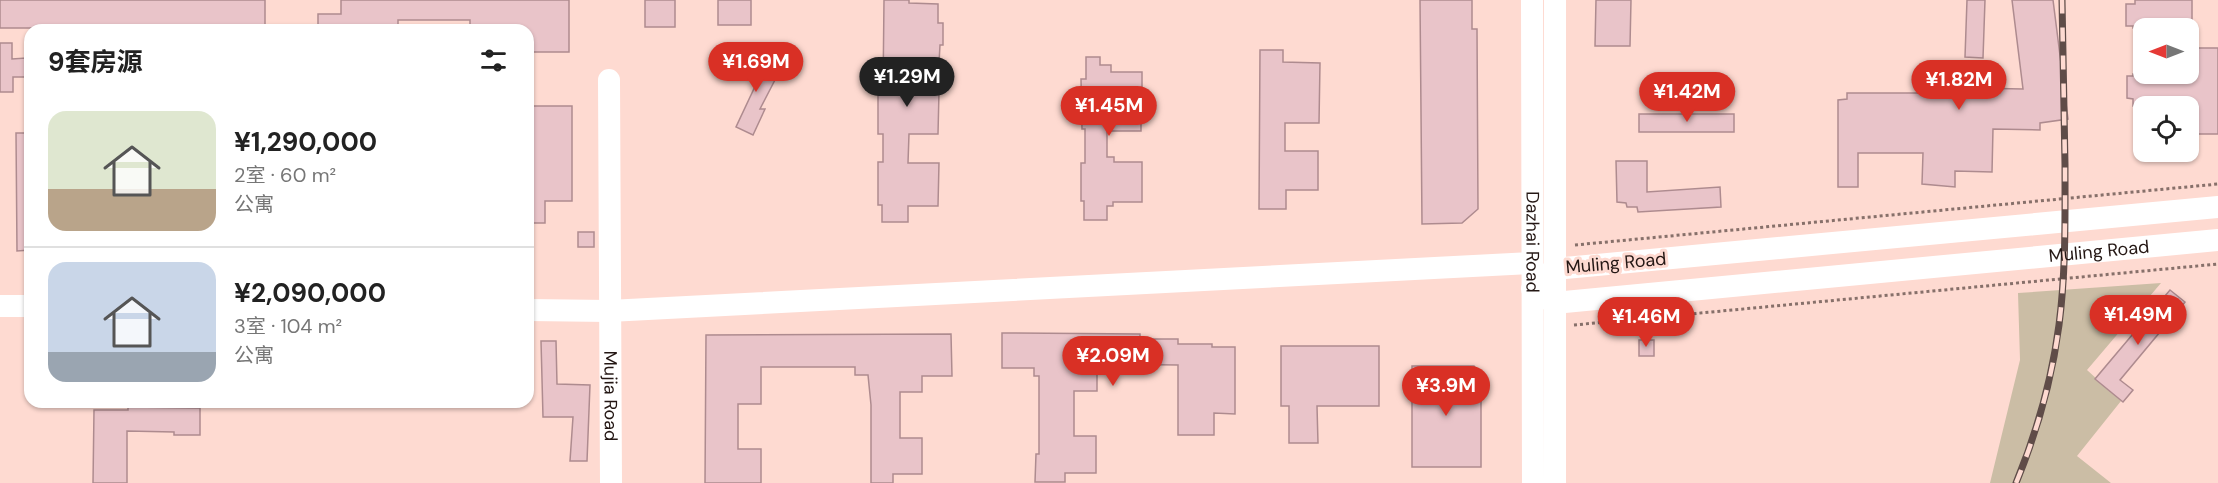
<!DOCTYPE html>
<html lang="zh">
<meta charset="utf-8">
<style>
:root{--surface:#fff;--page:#f2f2f2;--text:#222;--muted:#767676;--line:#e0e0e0;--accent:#d93025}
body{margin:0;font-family:"DM Sans","Noto Sans SC",sans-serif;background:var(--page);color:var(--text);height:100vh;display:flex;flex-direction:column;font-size:22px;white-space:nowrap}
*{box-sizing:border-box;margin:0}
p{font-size:20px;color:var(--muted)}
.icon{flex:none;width:33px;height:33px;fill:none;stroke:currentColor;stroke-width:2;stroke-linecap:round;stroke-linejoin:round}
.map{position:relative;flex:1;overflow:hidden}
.sheet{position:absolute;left:24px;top:24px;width:510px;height:384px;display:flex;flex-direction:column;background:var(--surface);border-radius:18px;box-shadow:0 2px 4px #0004}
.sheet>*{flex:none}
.needle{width:39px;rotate:270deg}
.fabs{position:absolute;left:2133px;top:18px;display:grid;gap:12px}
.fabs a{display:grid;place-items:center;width:66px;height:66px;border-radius:12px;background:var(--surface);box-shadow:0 2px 4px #0004;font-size:30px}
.price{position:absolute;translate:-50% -51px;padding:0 14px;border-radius:21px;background:var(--accent);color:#fff;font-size:20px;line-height:39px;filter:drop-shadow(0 2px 3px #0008)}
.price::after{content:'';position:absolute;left:50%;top:36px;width:18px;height:14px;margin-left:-9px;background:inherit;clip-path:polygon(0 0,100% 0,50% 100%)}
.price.active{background:#222;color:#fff}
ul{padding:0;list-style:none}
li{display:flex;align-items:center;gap:18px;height:150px;padding:0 24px}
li+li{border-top:2px solid var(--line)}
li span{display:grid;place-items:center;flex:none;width:168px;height:120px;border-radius:18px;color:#555}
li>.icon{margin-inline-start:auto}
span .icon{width:72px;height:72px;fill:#fffc;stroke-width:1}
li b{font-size:26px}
h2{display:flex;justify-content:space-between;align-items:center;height:72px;padding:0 24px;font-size:26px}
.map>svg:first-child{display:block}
.green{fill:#cbbda5}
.building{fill:#e9c4c9;stroke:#ae8b8f;stroke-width:1.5}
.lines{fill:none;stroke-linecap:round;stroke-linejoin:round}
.path{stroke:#87706a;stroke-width:3;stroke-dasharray:3 3;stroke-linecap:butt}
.secondary{stroke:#fff;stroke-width:22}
.rail-casing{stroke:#5f4c48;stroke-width:7}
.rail{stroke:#fedad1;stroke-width:4.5;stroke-dasharray:14;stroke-linecap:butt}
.labels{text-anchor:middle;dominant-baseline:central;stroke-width:6;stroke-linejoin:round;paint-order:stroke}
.street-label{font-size:18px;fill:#241714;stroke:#fedad1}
</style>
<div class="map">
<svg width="2218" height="483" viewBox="0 0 2218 483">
<rect width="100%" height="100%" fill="#fedad1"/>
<polygon class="green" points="2161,283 2087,370 2121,401 2077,456 2111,483 1990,483 2020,360 2018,293"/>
<g class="building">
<polygon points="0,0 265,0 265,30 130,30 130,26 90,25 90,28 0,28"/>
<polygon points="341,0 569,0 569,52 528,52 528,30 470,30 470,20 398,20 398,30 318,30 318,14 341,14"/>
<rect x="645" y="0" width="30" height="27"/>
<rect x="718" y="0" width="33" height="25"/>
<polygon points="884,0 909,0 909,3 938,4 938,23 943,23 943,45 940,45 939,63 908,63 908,91 939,92 938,134 909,134 908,163 939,163 938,206 908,206 908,222 882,222 882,205 878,205 878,162 883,162 883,134 878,134 878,91 883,91"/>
<polygon points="1420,0 1472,0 1472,29 1477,29 1478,209 1462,223 1422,224"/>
<polygon points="1596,0 1631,0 1630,46 1595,46"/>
<polygon points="1967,0 1985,0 1983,58 1965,57"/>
<polygon points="2012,0 2053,0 2068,119 2040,123 2040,130 1993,129 1992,172 1955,171 1955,187 1922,184 1923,153 1858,153 1858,187 1838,187 1838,100 1847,99 1847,93 1945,93 1945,98 1976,98 1976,88 2023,89"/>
<polygon points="2135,0 2192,0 2192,28 2133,28 2133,26 2126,26 2126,4 2135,4"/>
<polygon points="0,43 12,43 12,59 26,58 26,77 13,77 13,92 0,92"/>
<polygon points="2188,48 2218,48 2218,134 2188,134 2188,106 2133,106 2133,99 2127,98 2127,76 2133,76 2133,74 2188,74"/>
<polygon points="1260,50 1283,50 1283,62 1320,63 1319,123 1285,123 1285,151 1318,151 1318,190 1286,190 1286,209 1259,209"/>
<polygon points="747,57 760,64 762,60 776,66 772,74 777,76 760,109 765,109 753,135 736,127 758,80 740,70"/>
<polygon points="1086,57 1100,57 1100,65 1111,65 1111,72 1142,72 1142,91 1146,91 1146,114 1141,114 1141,131 1107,131 1107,157 1114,157 1114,162 1142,162 1142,202 1113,202 1113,206 1107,206 1107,220 1084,220 1084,201 1081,201 1081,163 1085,163 1085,129 1082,129 1081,79 1086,79"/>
<polygon points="528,106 572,106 572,201 545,201 545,223 528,223"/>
<rect x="1639" y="114" width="95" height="18"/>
<polygon points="16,133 30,133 30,250 17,251"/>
<polygon points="1616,161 1647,161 1647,192 1720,187 1721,207 1638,212 1637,207 1627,207 1626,203 1617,202"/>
<rect x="578" y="232" width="16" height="15"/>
<polygon points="2170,290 2185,302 2120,380 2133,390 2123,402 2095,379"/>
<polygon points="1002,333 1140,334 1140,339 1178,339 1178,344 1212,344 1212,347 1235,347 1235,414 1214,413 1214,435 1178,435 1178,365 1097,364 1097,391 1074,391 1074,436 1096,436 1096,473 1065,473 1065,482 1035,482 1036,454 1039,454 1039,376 1034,376 1034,368 1002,368"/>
<polygon points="951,334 952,376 922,376 922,392 900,392 900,438 922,438 922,474 893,474 893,483 871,483 871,405 868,375 855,375 855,367 761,367 761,404 738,404 738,449 761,449 761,483 705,483 706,335"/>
<rect x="1639" y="340" width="15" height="16"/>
<polygon points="541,341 556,341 557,384 590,385 587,461 570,461 573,417 543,417"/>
<polygon points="1281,346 1379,346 1379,406 1317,406 1318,443 1289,443 1289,406 1281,406"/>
<polygon points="1412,366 1474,366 1481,375 1481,467 1412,467"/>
<polygon points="128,407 200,408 200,435 174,435 174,432 127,431 127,483 93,483 94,410 128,410"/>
</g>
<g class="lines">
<g class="path">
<polyline points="1575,245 2218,184"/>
<polyline points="1574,325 2218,264"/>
</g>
<g class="secondary">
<path id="s1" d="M1532,0L1533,483"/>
<path id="s2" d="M609,80L611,483"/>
<path id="s3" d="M2218,207L1554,269L1532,289L1554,303L2218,240"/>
<polyline points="0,306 30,306"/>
<polyline points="528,310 609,311 1531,263"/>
<polyline points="1555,483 1555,0"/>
</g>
<defs>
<path id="rail" d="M2016,483C2037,432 2052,379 2059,325C2066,271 2065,218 2065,165C2064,110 2063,55 2062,0"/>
</defs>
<use href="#rail" class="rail-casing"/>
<use href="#rail" class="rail"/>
</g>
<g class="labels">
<g class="street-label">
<text stroke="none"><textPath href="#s1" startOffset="242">Dazhai Road</textPath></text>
<text stroke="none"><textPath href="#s3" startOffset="1270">Muling Road</textPath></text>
<text transform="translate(1616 263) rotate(-5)">Muling Road</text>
<text stroke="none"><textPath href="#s2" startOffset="316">Mujia Road</textPath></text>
</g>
</g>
</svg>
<div class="fabs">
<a><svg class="needle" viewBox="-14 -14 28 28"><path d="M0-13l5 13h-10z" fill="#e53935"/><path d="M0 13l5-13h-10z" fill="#767676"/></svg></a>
<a><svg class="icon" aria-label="locate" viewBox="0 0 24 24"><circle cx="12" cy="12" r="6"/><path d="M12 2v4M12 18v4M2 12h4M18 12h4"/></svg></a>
</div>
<b class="price" style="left:756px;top:93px">¥1.69M</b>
<b class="price active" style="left:907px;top:108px">¥1.29M</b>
<b class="price" style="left:1959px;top:111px">¥1.82M</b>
<b class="price" style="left:1687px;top:123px">¥1.42M</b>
<b class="price" style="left:1109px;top:137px">¥1.45M</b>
<b class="price" style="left:2138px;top:346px">¥1.49M</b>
<b class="price" style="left:1646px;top:348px">¥1.46M</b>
<b class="price" style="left:1113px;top:387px">¥2.09M</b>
<b class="price" style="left:1446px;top:417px">¥3.9M</b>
<section class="sheet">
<h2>9套房源<svg class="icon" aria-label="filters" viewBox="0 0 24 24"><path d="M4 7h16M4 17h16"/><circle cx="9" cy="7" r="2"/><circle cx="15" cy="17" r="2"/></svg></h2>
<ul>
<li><span style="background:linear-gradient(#dfe7d0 65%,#b9a48a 0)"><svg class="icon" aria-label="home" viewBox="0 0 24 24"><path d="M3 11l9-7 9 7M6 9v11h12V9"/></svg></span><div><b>¥1,290,000</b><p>2室 · 60 m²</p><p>公寓</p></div></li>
<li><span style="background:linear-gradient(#c9d6e8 75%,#9aa5b1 0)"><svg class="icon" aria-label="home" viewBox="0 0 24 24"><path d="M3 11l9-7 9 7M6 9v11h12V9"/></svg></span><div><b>¥2,090,000</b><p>3室 · 104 m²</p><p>公寓</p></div></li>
</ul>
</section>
</div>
